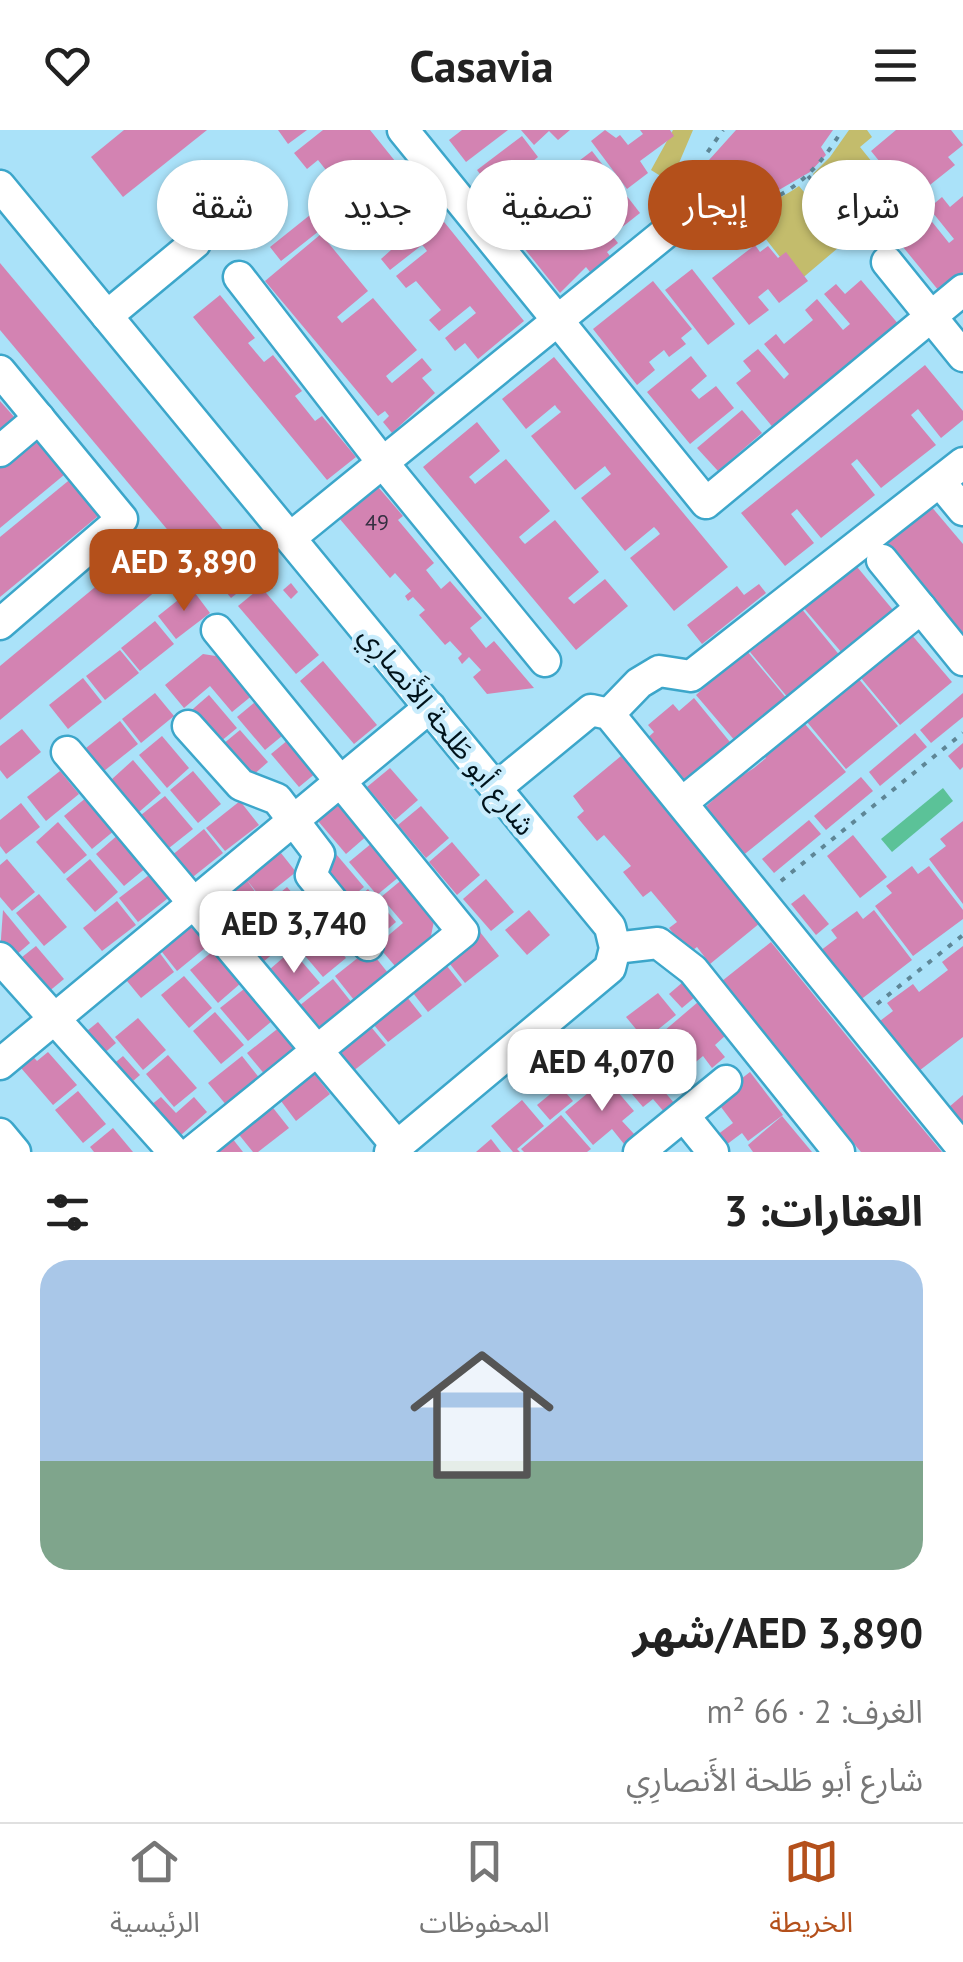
<!DOCTYPE html>
<html lang="ar">
<meta charset="utf-8">
<style>
:root{--surface:#fff;--page:#f2f2f2;--text:#222;--muted:#767676;--line:#e0e0e0;--accent:#b4501b}
body{margin:0;font-family:"PT Sans","Noto Sans Arabic",sans-serif;background:var(--page);color:var(--text);direction:rtl;height:100vh;display:flex;flex-direction:column;font-size:38px;white-space:nowrap}
*{box-sizing:border-box;margin:0}
p{font-size:32px;color:var(--muted)}
.icon{flex:none;width:55px;height:55px;fill:none;stroke:currentColor;stroke-width:2;stroke-linecap:round;stroke-linejoin:round}
.map{position:relative;height:1022px;overflow:hidden;direction:ltr}
.details{display:flex;flex-direction:column;background:var(--surface);flex:1}
.details>*{flex:none}
.banner{position:absolute;left:30px;top:30px;width:905px;height:90px;direction:rtl;display:flex;gap:20px}
.price{position:absolute;translate:-50% -85px;padding:0 22px;border-radius:20px;background:#fff;color:#222;font-size:32px;line-height:65px;filter:drop-shadow(0 2px 5px #0008)}
.price::after{content:'';position:absolute;left:50%;top:60px;width:30px;height:22px;margin-left:-15px;background:inherit;clip-path:polygon(0 0,100% 0,50% 100%)}
.price.selected{background:var(--accent);color:#fff}
ul{padding:0;list-style:none}
li{display:grid;align-content:center;gap:20px;height:530px;padding:0 40px}
li+li{border-top:2px solid var(--line)}
li span{display:grid;place-items:center;height:310px;border-radius:30px;color:#555}
li>.icon{margin-inline-start:auto}
span .icon{width:180px;height:180px;fill:#fffc;stroke-width:1}
li b{font-size:42px}
h2{display:flex;justify-content:space-between;align-items:center;height:120px;padding:0 40px;font-size:42px}
.pill{padding:0 35px;border-radius:45px;background:var(--surface);box-shadow:0 2px 8px #0004;font-size:35px;line-height:90px}
.pill.selected{background:var(--accent);color:#fff}
header{display:flex;justify-content:space-between;align-items:center;height:130px;padding:0 40px;background:var(--surface);font-size:45px;font-weight:700}
.tab-bar{display:flex;justify-content:space-around;align-items:center;height:140px;border-top:2px solid var(--line);background:var(--surface);font-size:28px;color:var(--muted)}
.tab-bar a{display:grid;justify-items:center;gap:5px}
.tab-bar .selected{color:var(--accent)}
.map>svg:first-child{display:block}
.green{fill:#c3bc6c}
.water{fill:#5bc298}
.building{fill:#d383b2}
.lines{fill:none;stroke-linecap:round;stroke-linejoin:round}
.minor-casing{stroke:#3ca6ca;stroke-width:35}
.path{stroke:#5e8696;stroke-width:4;stroke-dasharray:5 8;stroke-linecap:butt}
.minor{stroke:#fff;stroke-width:30}
.labels{text-anchor:middle;dominant-baseline:central;stroke-width:9;stroke-linejoin:round;paint-order:stroke}
.number-label{font-size:22px;fill:#352f41}
.street-label{font-size:28px;fill:#00131b;stroke:#c8ecfc}
</style>
<header><svg class="icon" aria-label="menu" viewBox="0 0 24 24"><path d="M4 6h16M4 12h16M4 18h16"/></svg>Casavia<svg class="icon" aria-label="heart" viewBox="0 0 24 24"><path d="M12 20l-8-8c-3-5 5-10 8-4 3-6 11-1 8 4z"/></svg></header>
<div class="map">
<svg width="963" height="1022" viewBox="0 0 963 1022">
<rect width="100%" height="100%" fill="#aae2f9"/>
<g class="green">
<polygon points="673,0 693,0 679,33 697,56 683,60 651,40"/>
<polygon points="849,0 867,0 872,7 860,17 901,68 860,99 813,44 830,27"/>
<path d="M799,56L845,112L799,151L757,98L745,105L742,102L730,110L727,108L718,117L702,82L704,78C741,84 767,78 799,56Z"/>
</g>
<polygon class="water" points="943,658 953,671 892,722 881,709"/>
<g class="building">
<polygon points="124,0 207,0 123,67 91,27"/>
<polygon points="278,0 307,0 288,14"/>
<polygon points="323,0 370,0 524,191 478,229 465,213 455,221 445,208 476,183 470,176 439,201 429,190 441,180 416,151 406,158 396,146 427,121 424,117 422,115 390,140 381,129 391,120 366,90 356,98 346,86 378,61 372,54 339,80 330,68 341,59 318,30 307,39 294,23"/>
<polygon points="462,0 508,0 466,32 449,10"/>
<polygon points="521,0 570,0 558,10 549,1 534,15"/>
<polygon points="605,0 616,8 620,5 628,15 643,4 640,0 670,0 674,6 640,31 648,43 627,59 591,11"/>
<polygon points="736,0 833,0 821,17 826,25 810,42 748,78 709,30"/>
<polygon points="896,0 951,0 963,15 948,27 955,35 911,70 871,21"/>
<polygon points="522,6 538,27 521,41 527,48 545,35 564,59 518,94 477,40"/>
<polygon points="592,21 640,83 616,102 567,40"/>
<polygon points="580,66 618,113 607,122 610,126 590,142 586,137 560,163 516,108 533,94 539,101 551,92 545,84 562,70 567,76"/>
<polygon points="963,66 963,142 939,161 903,117 920,104 911,94 925,83 949,113 954,109 929,78 942,67 950,77"/>
<polygon points="315,81 330,100 323,106 319,101 281,131 270,117"/>
<polygon points="321,104 368,161 337,187 342,193 373,168 417,220 386,246 389,250 392,253 422,228 432,240 422,248 435,263 392,303 383,292 389,286 385,281 378,286 265,151"/>
<polygon points="755,115 760,122 768,116 778,128 786,122 808,151 779,173 768,159 758,167 769,180 749,195 712,148"/>
<polygon points="0,133 225,402 192,429 0,200"/>
<polygon points="692,139 735,194 708,215 665,160"/>
<polygon points="861,150 900,196 775,300 736,253 751,241 743,231 758,219 784,249 789,244 764,214 776,204 784,214 813,190 805,180 817,169 843,200 850,194 824,164 836,154 845,164"/>
<polygon points="653,151 692,199 681,208 686,214 669,227 664,220 649,232 655,240 637,255 593,199"/>
<polygon points="220,165 255,208 248,213 264,232 273,225 302,261 295,266 315,291 322,286 356,327 327,350 193,187"/>
<polygon points="691,226 707,246 691,260 699,269 716,256 734,278 690,314 647,262"/>
<polygon points="554,227 728,437 674,481 630,428 660,404 657,400 654,397 625,421 581,368 611,344 607,339 605,336 575,360 531,306 561,282 557,278 555,275 526,299 502,269"/>
<polygon points="925,235 963,281 963,290 941,308 918,279 911,285 936,315 881,358 857,329 851,334 875,365 821,408 797,379 791,384 814,413 785,436 741,383"/>
<polygon points="0,271 16,289 0,304"/>
<polygon points="742,280 762,303 718,341 697,318"/>
<polygon points="477,292 500,321 469,347 472,350 475,354 506,329 550,381 519,407 522,411 525,414 555,390 599,442 568,468 574,474 605,449 628,476 576,520 423,337"/>
<polygon points="40,305 70,340 0,398 0,338"/>
<polygon points="73,347 103,382 0,467 0,407"/>
<polygon points="373,351 403,386 398,390 434,433 426,440 441,459 450,451 482,488 470,498 486,518 494,511 534,558 487,564 473,547 481,540 469,527 462,534 458,528 462,524 450,511 445,515 419,485 425,480 413,467 408,471 405,466 411,461 395,443 390,448 339,388 349,380 345,375"/>
<polygon points="930,375 963,414 963,509 882,416"/>
<polygon points="141,419 168,451 0,590 0,536"/>
<polygon points="238,428 255,449 231,468 214,447"/>
<polygon points="853,432 893,480 842,523 802,476"/>
<polygon points="291,453 298,462 291,469 283,460"/>
<polygon points="759,454 766,463 702,514 687,495 737,456 744,465"/>
<polygon points="261,457 319,525 296,544 238,476"/>
<polygon points="192,459 210,483 176,509 158,486"/>
<polygon points="801,478 841,527 789,569 750,522 761,513 755,505"/>
<polygon points="155,491 174,514 140,541 121,518"/>
<polygon points="911,504 952,552 900,595 861,548 872,538 866,531"/>
<polygon points="120,520 139,543 105,570 86,546"/>
<polygon points="747,521 787,569 736,612 696,565 707,555 701,548 726,527 732,534"/>
<polygon points="203,524 222,527 254,564 232,582 210,556 184,578 165,555"/>
<polygon points="323,531 377,595 354,614 300,551"/>
<polygon points="83,548 102,572 68,599 49,575"/>
<polygon points="858,548 898,596 846,639 807,592 818,582 812,575"/>
<polygon points="155,563 174,586 141,613 122,589"/>
<polygon points="963,563 963,587 931,613 920,600"/>
<polygon points="209,565 237,598 214,617 186,585"/>
<polygon points="260,568 288,601 265,620 237,587"/>
<polygon points="694,568 734,617 682,659 643,612 654,602 648,595 673,574 679,581"/>
<polygon points="120,591 138,614 104,641 86,618"/>
<polygon points="805,594 846,642 741,727 702,680 713,670 707,663 732,642 737,649 754,638 766,628 760,621 785,600 790,606"/>
<polygon points="22,599 41,622 7,649 0,640 0,616"/>
<polygon points="240,600 268,632 245,652 217,619"/>
<polygon points="915,603 927,617 880,656 869,642"/>
<polygon points="294,605 322,638 299,657 271,624"/>
<polygon points="162,606 189,638 167,658 139,625"/>
<polygon points="963,613 963,637 960,640 948,626"/>
<polygon points="621,626 760,793 710,834 697,817 689,823 669,798 677,792 651,761 643,767 623,742 631,736 604,705 597,711 577,687 584,681 573,666"/>
<polygon points="133,630 161,663 139,682 111,650"/>
<polygon points="390,638 418,670 395,690 367,657"/>
<polygon points="60,641 79,664 46,691 27,667"/>
<polygon points="193,641 221,674 198,693 170,660"/>
<polygon points="861,647 873,661 826,700 814,686"/>
<polygon points="165,666 193,699 169,718 141,685"/>
<polygon points="87,667 115,700 92,719 64,686"/>
<polygon points="240,671 259,695 225,721 206,698"/>
<polygon points="341,672 369,704 346,724 318,691"/>
<polygon points="21,673 40,697 6,724 0,716 0,690"/>
<polygon points="421,676 449,708 426,728 398,695"/>
<polygon points="809,690 821,704 774,743 762,729"/>
<polygon points="963,691 963,774 929,729 946,716 940,709"/>
<polygon points="58,692 87,725 64,744 36,712"/>
<polygon points="204,699 223,723 189,750 171,726"/>
<polygon points="119,704 147,737 124,756 96,724"/>
<polygon points="853,705 887,747 860,768 827,726"/>
<polygon points="452,712 480,745 457,765 429,732"/>
<polygon points="372,713 400,746 377,765 349,732"/>
<polygon points="277,718 296,742 262,769 246,749 261,770 227,796 208,773"/>
<polygon points="336,724 364,757 341,776 313,744"/>
<polygon points="7,729 35,762 12,781 0,767 0,735"/>
<polygon points="90,729 118,762 95,782 66,749"/>
<polygon points="912,736 918,744 929,736 963,780 963,789 913,826 875,776 892,763 886,756"/>
<polygon points="153,742 172,765 138,792 119,768"/>
<polygon points="404,748 435,786 431,806 395,836 377,815 403,793 381,767"/>
<polygon points="486,749 514,782 491,801 463,769"/>
<polygon points="287,757 315,789 292,809 264,776"/>
<polygon points="368,759 396,792 373,812 345,779"/>
<polygon points="39,764 67,797 44,816 16,783"/>
<polygon points="804,764 829,794 816,805 791,774"/>
<polygon points="117,771 136,795 102,821 83,798"/>
<polygon points="3,780 30,813 8,832 0,823"/>
<polygon points="258,780 286,813 263,832 235,799"/>
<polygon points="529,780 550,805 527,825 505,800"/>
<polygon points="874,780 912,830 859,871 820,821 837,808 831,800 857,781 863,789"/>
<polygon points="191,790 210,814 177,841 158,817"/>
<polygon points="318,795 346,828 323,847 295,814"/>
<polygon points="480,802 499,826 465,853 446,829"/>
<polygon points="771,812 892,962 942,1022 861,1022 837,994 829,1000 810,975 817,969 795,941 787,947 766,922 774,916 766,905 752,887 744,893 723,868 731,862 722,851"/>
<polygon points="36,816 64,849 41,868 12,835"/>
<polygon points="963,816 963,907 915,944 876,894 893,881 887,873 913,854 919,862 931,853 948,840 942,832"/>
<polygon points="156,818 174,842 141,868 122,845"/>
<polygon points="369,819 388,843 354,870 335,846"/>
<polygon points="292,820 320,853 297,872 269,840"/>
<polygon points="213,821 241,853 218,873 190,840"/>
<polygon points="443,831 462,855 428,882 409,858"/>
<polygon points="184,846 212,878 189,898 161,865"/>
<polygon points="333,849 352,873 318,899 299,876"/>
<polygon points="683,852 695,867 682,878 669,864"/>
<polygon points="244,859 272,891 248,911 220,878"/>
<polygon points="403,862 422,886 388,912 369,889"/>
<polygon points="658,863 676,885 645,910 626,887"/>
<polygon points="698,872 726,905 715,915 725,927 712,938 703,926 686,940 657,907"/>
<polygon points="215,882 244,915 221,934 193,901"/>
<polygon points="138,888 166,920 143,940 115,907"/>
<polygon points="98,892 116,913 101,926 82,905"/>
<polygon points="367,892 386,915 352,942 333,919"/>
<polygon points="281,896 300,919 266,946 247,923"/>
<polygon points="626,901 638,916 616,935 603,920"/>
<polygon points="654,909 684,943 663,960 675,974 665,983 653,969 643,977 614,943"/>
<polygon points="589,912 611,938 580,964 558,938"/>
<polygon points="28,921 37,931 48,922 77,955 53,975 15,931"/>
<polygon points="168,925 197,958 174,977 146,944"/>
<polygon points="123,926 140,945 126,957 110,937"/>
<polygon points="242,926 261,950 227,976 208,953"/>
<polygon points="312,941 330,964 296,991 278,967"/>
<polygon points="750,942 783,985 748,1011 742,1003 726,1015 717,1005 733,993 715,969"/>
<polygon points="606,948 634,981 622,991 635,1005 624,1014 612,999 593,1015 565,982"/>
<polygon points="560,956 573,971 550,990 537,975"/>
<polygon points="78,961 106,994 83,1013 55,980"/>
<polygon points="963,965 963,1011 949,994 957,988 949,977"/>
<polygon points="161,967 176,983 194,967 207,982 181,1005 166,1002 146,979"/>
<polygon points="522,970 544,996 517,1019 520,1022 513,1022 491,996"/>
<polygon points="270,974 289,998 258,1022 253,1022 236,1001"/>
<polygon points="561,985 591,1019 587,1022 524,1022 521,1019"/>
<polygon points="782,986 812,1022 753,1022 748,1015"/>
<polygon points="113,998 133,1022 94,1022 90,1017"/>
<polygon points="232,1008 243,1022 213,1022"/>
<polygon points="491,1009 501,1022 476,1022"/>
</g>
<g class="lines">
<defs>
<g id="minor">
<polyline points="403,0 706,373 963,160"/>
<polyline points="0,56 610,797 615,818 610,838 390,1022"/>
<polyline points="887,132 963,226"/>
<polyline points="239,147 383,333 545,531"/>
<polyline points="107,186 195,113"/>
<polyline points="0,241 122,389 0,494"/>
<polyline points="0,321 39,288"/>
<polyline points="940,352 963,380"/>
<polyline points="290,408 691,82"/>
<polyline points="882,430 963,530"/>
<polyline points="609,584 639,553 659,541 691,546 963,333"/>
<polyline points="188,596 241,655 277,669 319,724 311,745 368,815"/>
<polyline points="67,622 397,1016"/>
<polyline points="496,658 591,580 609,584 963,1019"/>
<polyline points="683,672 921,478"/>
<polyline points="615,818 658,813 693,840 839,1022"/>
<polyline points="0,828 174,1022"/>
<polyline points="0,934 430,577"/>
<polyline points="684,986 713,1022"/>
<polyline points="0,1004 15,1022"/>
<polyline points="192,1022 463,802 217,500"/>
<polyline points="639,1022 726,951"/>
</g>
</defs>
<use href="#minor" class="minor-casing"/>
<g class="path">
<polyline points="808,46 869,112"/>
<polyline points="708,61 707,23 723,0"/>
<path d="M717,73C772,87 816,45 842,0"/>
<polyline points="781,751 963,603"/>
<polyline points="877,874 963,805"/>
</g>
<use href="#minor" class="minor"/>
</g>
<g class="labels">
<g class="number-label">
<text x="377" y="392">49</text>
</g>
<g class="street-label">
<text transform="translate(448 600) rotate(51)">شارع أبو طَلحة الأَنصارِي</text>
</g>
</g>
</svg>
<b class="price selected" style="left:184px;top:484px">AED 3,890</b>
<b class="price" style="left:294px;top:846px">AED 3,740</b>
<b class="price" style="left:602px;top:984px">AED 4,070</b>
<div class="banner">
<a class="pill">شراء</a>
<a class="pill selected">إيجار</a>
<a class="pill">تصفية</a>
<a class="pill">جديد</a>
<a class="pill">شقة</a>
</div>
</div>
<section class="details">
<h2>العقارات: 3<svg class="icon" aria-label="filters" viewBox="0 0 24 24"><path d="M4 7h16M4 17h16"/><circle cx="9" cy="7" r="2"/><circle cx="15" cy="17" r="2"/></svg></h2>
<ul>
<li><span style="background:linear-gradient(#a9c7e8 65%,#7fa58c 0)"><svg class="icon" aria-label="home" viewBox="0 0 24 24"><path d="M3 11l9-7 9 7M6 9v11h12V9"/></svg></span><div><b>AED 3,890/شهر</b><p>الغرف: 2 · 66 m²</p><p>شارع أبو طَلحة الأَنصارِي</p></div></li>
</ul>
</section>
<nav class="tab-bar">
<a class="selected"><svg class="icon" aria-label="map" viewBox="0 0 24 24"><path d="M3 6l6-2 6 2 6-2v14l-6 2-6-2-6 2zM9 4v14M15 6v14"/></svg>الخريطة</a>
<a><svg class="icon" aria-label="saved" viewBox="0 0 24 24"><path d="M7 4h10v16l-5-4-5 4z"/></svg>المحفوظات</a>
<a><svg class="icon" aria-label="home" viewBox="0 0 24 24"><path d="M3 11l9-7 9 7M6 9v11h12V9"/></svg>الرئيسية</a>
</nav>
